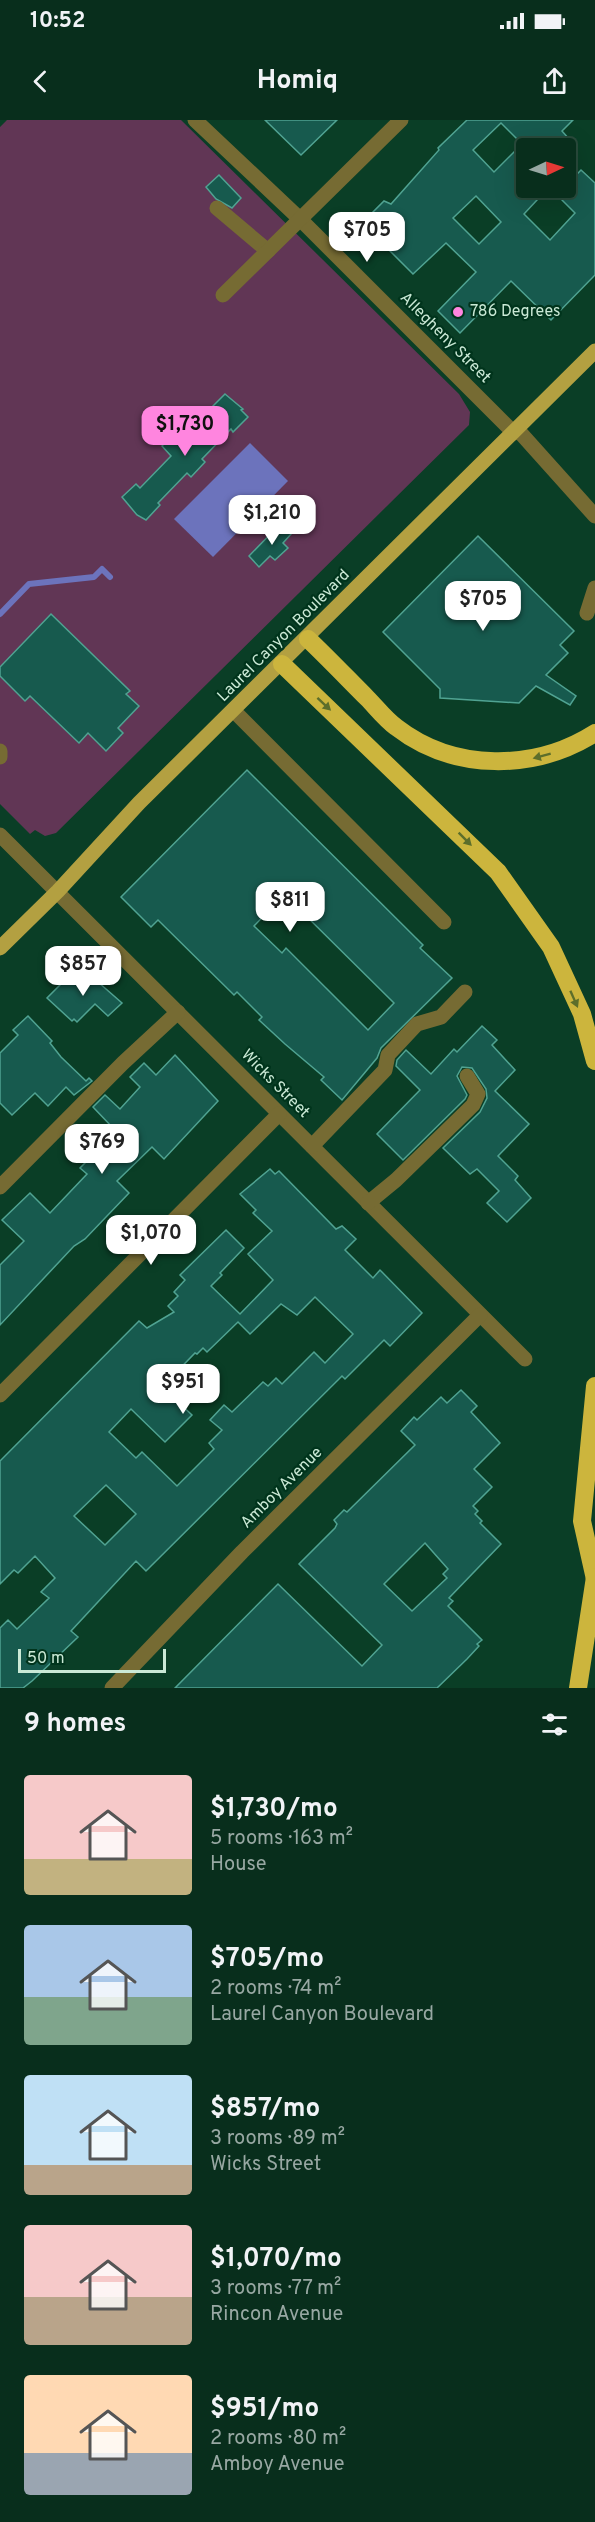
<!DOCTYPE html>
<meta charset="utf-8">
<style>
:root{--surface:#082e1c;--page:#163a29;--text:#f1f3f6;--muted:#98a8a3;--line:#294a3b;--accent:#ff85df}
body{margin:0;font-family:Overpass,sans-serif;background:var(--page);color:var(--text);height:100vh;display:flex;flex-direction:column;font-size:22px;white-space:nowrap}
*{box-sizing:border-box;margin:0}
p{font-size:20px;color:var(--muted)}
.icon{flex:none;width:33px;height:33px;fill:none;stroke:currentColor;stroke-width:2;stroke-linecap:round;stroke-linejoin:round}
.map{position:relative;height:1568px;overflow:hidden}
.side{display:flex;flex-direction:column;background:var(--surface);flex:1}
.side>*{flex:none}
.needle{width:39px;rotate:86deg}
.fabs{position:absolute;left:516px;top:18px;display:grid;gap:12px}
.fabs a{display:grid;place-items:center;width:60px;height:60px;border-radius:6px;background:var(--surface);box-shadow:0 6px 24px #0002,0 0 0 2px var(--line);font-size:30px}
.scale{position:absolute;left:18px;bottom:15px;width:148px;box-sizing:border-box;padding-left:6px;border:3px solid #cae9d6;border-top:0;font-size:16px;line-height:21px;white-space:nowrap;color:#cae9d6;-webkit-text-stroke:4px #00341c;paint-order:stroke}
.price{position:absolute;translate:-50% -51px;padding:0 14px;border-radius:12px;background:#fff;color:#222;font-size:20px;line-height:39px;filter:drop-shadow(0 2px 3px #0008)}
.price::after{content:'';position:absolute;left:50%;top:36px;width:18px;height:14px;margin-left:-9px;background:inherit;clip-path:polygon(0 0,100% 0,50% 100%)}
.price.selected{background:var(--accent);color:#111}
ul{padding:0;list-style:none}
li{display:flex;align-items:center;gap:18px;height:150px;padding:0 24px}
li span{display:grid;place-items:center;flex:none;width:168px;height:120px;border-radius:6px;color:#555}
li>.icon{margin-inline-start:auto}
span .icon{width:72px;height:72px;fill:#fffc;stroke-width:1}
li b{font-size:26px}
h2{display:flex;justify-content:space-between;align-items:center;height:72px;padding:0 24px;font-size:26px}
.status{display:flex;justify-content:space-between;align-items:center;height:42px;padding:0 30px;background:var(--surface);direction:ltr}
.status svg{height:16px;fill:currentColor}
header{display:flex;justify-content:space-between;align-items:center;height:78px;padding:0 24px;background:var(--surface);font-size:27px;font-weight:700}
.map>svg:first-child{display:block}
.green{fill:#613655}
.water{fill:#6c73bc}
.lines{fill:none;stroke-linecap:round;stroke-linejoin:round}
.stream{stroke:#6c73bc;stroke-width:6}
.building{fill:#175a4e;stroke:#50a392;stroke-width:1.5;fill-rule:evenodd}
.minor{stroke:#766b33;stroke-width:15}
.major{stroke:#b3a041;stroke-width:15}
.highway{stroke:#ccb53d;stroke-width:18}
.oneway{fill:#5c6e2b}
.poi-dot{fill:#ff85df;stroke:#00341c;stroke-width:2}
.labels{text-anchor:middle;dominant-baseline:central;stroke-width:4.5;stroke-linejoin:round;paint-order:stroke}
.poi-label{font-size:16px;fill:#cae9d6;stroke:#00341c;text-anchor:start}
.street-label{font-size:16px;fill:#cae9d6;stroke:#00341c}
</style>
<div class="status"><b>10:52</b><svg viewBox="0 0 49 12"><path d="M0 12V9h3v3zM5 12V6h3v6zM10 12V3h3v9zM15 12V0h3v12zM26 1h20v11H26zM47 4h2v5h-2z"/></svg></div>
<header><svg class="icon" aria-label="back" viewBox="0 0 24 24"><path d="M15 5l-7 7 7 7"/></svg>Homiq<svg class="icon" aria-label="share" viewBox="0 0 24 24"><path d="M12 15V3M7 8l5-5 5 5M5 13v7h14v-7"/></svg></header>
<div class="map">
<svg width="595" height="1568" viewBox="0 0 595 1568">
<rect width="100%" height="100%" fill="#0a3e26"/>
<polygon class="green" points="7,0 181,0 459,274 470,292 469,305 56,713 45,716 35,710 30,714 0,684 0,7"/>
<polygon class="water" points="250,323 288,361 213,437 174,399"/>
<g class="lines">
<polyline class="stream" points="0,494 29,464 94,457 102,449 110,457"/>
</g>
<g class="building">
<polygon points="265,0 337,0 301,35"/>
<path d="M467,0H573L562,11L569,19L560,28H526V69L537,80L524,94L550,120L575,93L557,75L581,50L595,63V155L551,200L511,161L460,213L438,191L476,152L446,123L413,154L362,103L384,81L391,84L439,30L438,28ZM501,3L522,24L494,52L473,30ZM476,76L501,102L479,124L453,98Z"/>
<polygon points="219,55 241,78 232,88 216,79 206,67"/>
<polygon points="225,274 243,289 241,290 248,297 233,312 231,309 202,339 205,342 191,357 187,353 158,383 160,385 146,400 137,395 122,377 136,364 140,368 171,336 162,326 174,313 183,322 214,291 211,288"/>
<polygon points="282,402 292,413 283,423 288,428 275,440 270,436 259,447 249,436"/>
<polygon points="478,416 574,511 560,525 568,533 546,555 576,576 570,585 536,566 519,583 440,578 440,569 383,512"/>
<polygon points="51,494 130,571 126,574 139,586 118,608 123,613 106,631 88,613 79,623 30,576 25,581 0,556 0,547"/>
<path d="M247,650L423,825L420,828L452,858L381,928L377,938L342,980L321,960L324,957L285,924L259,900L262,897L237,872L234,875L158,800L151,807L121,777ZM292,782L394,883L368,910L286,828L282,833L254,806L275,784L283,792Z"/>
<polygon points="82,848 122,883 108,896 95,884 77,902 74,899 72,901 47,878 69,856 71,859"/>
<polygon points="28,896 52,921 50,923 61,937 86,961 89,958 92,961 74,975 66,967 48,986 35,973 12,995 0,983 0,933 18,915 13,910"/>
<polygon points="482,906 497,920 492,925 515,950 495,971 529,1004 498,1036 518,1056 515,1060 531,1078 507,1102 487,1083 499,1071 477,1049 470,1054 443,1028 480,992 487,978 486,969 472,948 462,947 457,956 467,975 465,979 403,1040 377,1014 420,970 396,946 397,940 406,930 431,954 454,929 457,932"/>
<polygon points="175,935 218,981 164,1039 152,1027 117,1061 129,1073 85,1119 74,1126 0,1205 0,1145 24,1121 2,1100 30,1073 50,1093 87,1054 80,1048 115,1013 111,1010 113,1008 93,987 105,975 120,989 140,967 130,957 144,943 156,955"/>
<path d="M270,1049L275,1054L279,1051L336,1109L342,1106L356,1119L345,1130L373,1158L380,1150L422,1193L390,1226L384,1220L345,1259L342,1256L146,1451L136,1441L71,1511L78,1517L32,1561L23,1568H0V1508L8,1500L17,1509L49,1478L41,1472L55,1458L35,1436L18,1453L14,1450L0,1464V1341L139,1201L147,1208L174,1192L168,1186L178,1176L174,1172L185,1160L180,1155L226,1110L244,1128L220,1153L222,1155L211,1166L240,1194L273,1160L248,1134L272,1111L253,1093L256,1090L240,1074ZM315,1177L353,1214L325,1243L314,1232L282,1264L276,1258L268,1266L263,1262L232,1292L224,1285L210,1300L222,1310L209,1323L214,1329L177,1366L142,1332L136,1338L109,1312L131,1289L165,1322L192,1295L162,1267L195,1233L197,1234L203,1228L207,1232L238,1202L250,1214L281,1184L297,1195ZM106,1365L136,1394L105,1425L74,1396Z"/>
<path d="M461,1270L477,1286L471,1292L500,1323L474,1349L492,1367L473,1386L478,1391L475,1394L482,1401L480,1403L501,1424L449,1478L453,1481L448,1486L482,1520L477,1524L479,1526L467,1539L437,1568H175L278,1464L362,1546L382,1525L299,1444L335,1408L337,1404L334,1400L344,1390L347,1392L415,1325L401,1311L414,1297L417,1300L441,1277L447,1283ZM425,1423L448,1449L443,1454L447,1458L412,1491L384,1464Z"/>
</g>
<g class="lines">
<g class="minor">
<polyline points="195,0 301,100 514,313"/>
<polyline points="217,88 268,131"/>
<polyline points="223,175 401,0"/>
<polyline points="517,309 595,396"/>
<polyline points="587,493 595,468"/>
<polyline points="234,591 444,802"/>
<polyline points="0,631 0,637"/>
<polyline points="0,715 525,1239"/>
<polyline points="312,1026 385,950 388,935 417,904 441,897 465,872"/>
<polyline points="0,1067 123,943 178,892"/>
<polyline points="368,1083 396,1060 473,985 478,974 467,956"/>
<polyline points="0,1275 279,994"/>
<polyline points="112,1568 242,1432 480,1195"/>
</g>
<polyline class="major" points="0,828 58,771 139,683 595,231"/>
<g class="highway">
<path d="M308,519C328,538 347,558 367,578C376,587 385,599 396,607C454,652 535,651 595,613"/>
<polyline points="282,544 498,752 551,827 582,894 595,941"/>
<polyline points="595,1459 582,1401 595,1266"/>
<polyline points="578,1568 595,1457"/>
</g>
</g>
<defs><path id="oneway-solid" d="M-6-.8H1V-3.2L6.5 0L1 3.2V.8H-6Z" transform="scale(1.5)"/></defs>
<g class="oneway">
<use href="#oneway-solid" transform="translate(324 584) rotate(43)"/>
<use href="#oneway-solid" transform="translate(542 636) rotate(165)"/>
<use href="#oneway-solid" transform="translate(465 719) rotate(45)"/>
<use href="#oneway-solid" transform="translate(574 879) rotate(66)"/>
</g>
<circle class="poi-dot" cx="458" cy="192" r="6"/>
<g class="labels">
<g class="poi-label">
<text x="470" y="192">786 Degrees</text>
</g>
<g class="street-label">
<text transform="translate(445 218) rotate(45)">Allegheny Street</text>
<text transform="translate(284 516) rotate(-45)">Laurel Canyon Boulevard</text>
<text transform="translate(275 964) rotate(45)">Wicks Street</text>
<text transform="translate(282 1368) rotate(-45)">Amboy Avenue</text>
</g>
</g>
</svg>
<div class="fabs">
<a><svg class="needle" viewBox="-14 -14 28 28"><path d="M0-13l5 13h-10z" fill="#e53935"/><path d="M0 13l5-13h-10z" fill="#98a8a3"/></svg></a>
</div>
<div class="scale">50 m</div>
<b class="price" style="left:367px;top:143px">$705</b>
<b class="price selected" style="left:185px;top:337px">$1,730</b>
<b class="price" style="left:272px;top:426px">$1,210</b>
<b class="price" style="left:483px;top:512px">$705</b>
<b class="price" style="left:290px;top:813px">$811</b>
<b class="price" style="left:83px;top:877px">$857</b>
<b class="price" style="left:102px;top:1055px">$769</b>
<b class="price" style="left:151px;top:1146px">$1,070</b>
<b class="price" style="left:183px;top:1295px">$951</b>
</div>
<section class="side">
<h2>9 homes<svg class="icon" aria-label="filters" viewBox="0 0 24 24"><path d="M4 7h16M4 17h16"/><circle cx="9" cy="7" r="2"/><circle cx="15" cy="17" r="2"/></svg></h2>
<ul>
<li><span style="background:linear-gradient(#f6c9c9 70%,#c2b280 0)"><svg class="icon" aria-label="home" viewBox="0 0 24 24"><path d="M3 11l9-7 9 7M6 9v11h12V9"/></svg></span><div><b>$1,730/mo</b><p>5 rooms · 163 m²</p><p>House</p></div></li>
<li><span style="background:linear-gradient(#a9c7e8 60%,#7fa58c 0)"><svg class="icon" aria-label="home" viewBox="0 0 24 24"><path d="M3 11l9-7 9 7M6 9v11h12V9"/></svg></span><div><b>$705/mo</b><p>2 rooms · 74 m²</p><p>Laurel Canyon Boulevard</p></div></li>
<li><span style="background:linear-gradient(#bfe0f5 75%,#b9a48a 0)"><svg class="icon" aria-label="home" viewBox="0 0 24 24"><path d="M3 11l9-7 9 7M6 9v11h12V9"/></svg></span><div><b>$857/mo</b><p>3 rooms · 89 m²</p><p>Wicks Street</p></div></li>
<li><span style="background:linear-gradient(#f6c9c9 60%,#b9a48a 0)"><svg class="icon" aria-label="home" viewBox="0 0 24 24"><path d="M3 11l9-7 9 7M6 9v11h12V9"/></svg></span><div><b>$1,070/mo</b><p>3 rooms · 77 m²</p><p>Rincon Avenue</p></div></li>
<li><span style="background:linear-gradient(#ffd9b3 65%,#9aa5b1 0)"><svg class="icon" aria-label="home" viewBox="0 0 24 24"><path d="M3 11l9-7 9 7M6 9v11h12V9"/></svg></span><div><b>$951/mo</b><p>2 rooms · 80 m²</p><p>Amboy Avenue</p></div></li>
</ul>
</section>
